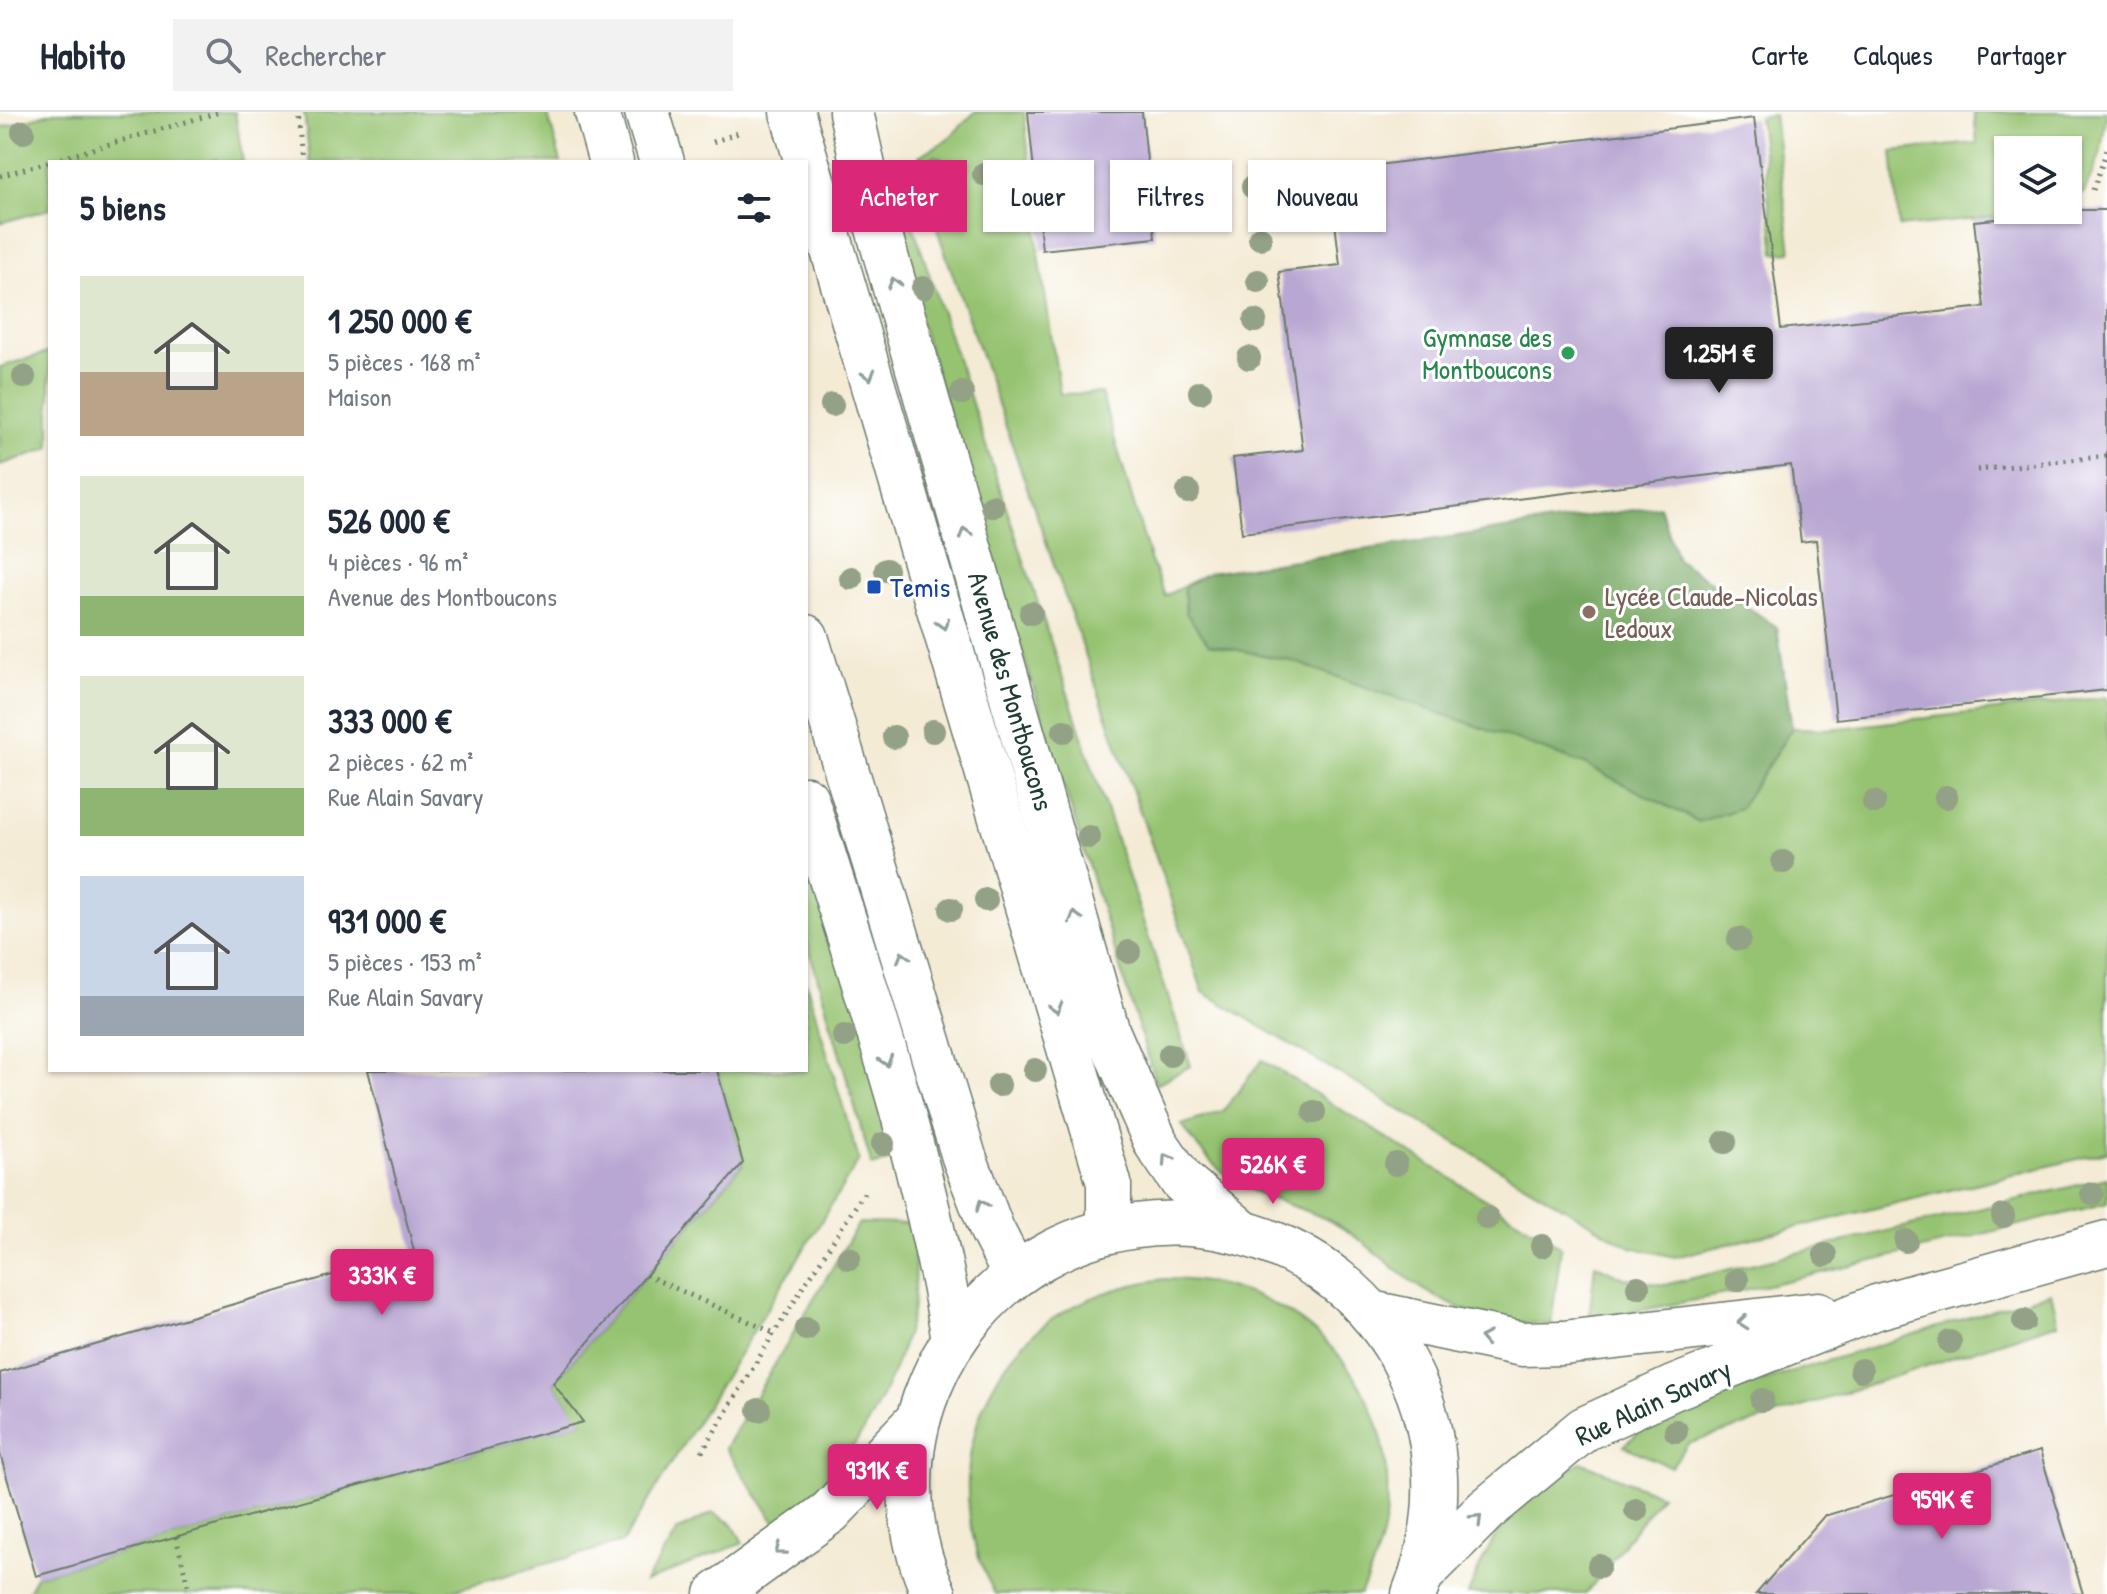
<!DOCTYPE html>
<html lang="fr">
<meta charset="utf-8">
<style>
:root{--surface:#fff;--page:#f2f2f3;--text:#1f2937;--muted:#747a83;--line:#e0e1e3;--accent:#db2777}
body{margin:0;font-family:"Patrick Hand",sans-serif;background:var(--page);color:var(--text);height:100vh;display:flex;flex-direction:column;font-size:30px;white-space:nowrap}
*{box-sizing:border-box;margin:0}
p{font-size:26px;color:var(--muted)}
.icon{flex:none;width:44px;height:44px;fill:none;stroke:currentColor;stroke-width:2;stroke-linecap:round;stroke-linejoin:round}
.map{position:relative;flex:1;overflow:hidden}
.panel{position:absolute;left:48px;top:48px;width:760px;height:912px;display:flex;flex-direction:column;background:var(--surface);border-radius:0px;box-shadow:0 2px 6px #0004}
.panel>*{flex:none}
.hud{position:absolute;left:832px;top:48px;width:760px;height:72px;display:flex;gap:16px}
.tools{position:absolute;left:1994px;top:24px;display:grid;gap:16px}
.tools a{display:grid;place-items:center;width:88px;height:88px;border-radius:0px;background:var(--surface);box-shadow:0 2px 6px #0004;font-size:40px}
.price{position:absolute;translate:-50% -68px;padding:0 18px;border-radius:8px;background:var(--accent);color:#fff;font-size:26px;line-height:52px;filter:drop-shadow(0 2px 4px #0008)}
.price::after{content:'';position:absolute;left:50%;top:48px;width:24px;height:18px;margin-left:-12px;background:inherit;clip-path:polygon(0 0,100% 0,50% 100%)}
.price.selected{background:#222;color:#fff}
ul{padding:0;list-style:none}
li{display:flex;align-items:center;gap:24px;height:200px;padding:0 32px}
li span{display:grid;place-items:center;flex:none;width:224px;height:160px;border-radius:0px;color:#555}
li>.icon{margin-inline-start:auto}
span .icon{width:96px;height:96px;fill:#fffc;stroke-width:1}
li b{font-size:34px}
h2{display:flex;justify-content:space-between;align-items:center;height:96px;padding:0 32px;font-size:34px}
.pill{padding:0 28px;border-radius:0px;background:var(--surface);box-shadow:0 2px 6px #0004;font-size:28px;line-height:72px}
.pill.selected{background:var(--accent);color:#fff}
header{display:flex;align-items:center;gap:48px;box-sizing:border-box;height:112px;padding:0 40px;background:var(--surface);border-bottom:2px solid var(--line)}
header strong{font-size:38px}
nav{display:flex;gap:44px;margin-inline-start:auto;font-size:28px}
.search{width:560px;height:72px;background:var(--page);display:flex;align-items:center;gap:20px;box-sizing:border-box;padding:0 28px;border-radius:0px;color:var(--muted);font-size:30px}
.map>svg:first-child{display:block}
.green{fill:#96c371;stroke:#5a8052;stroke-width:2}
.forest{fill:#78a963;stroke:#4c734c;stroke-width:2}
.building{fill:#b9a7d3}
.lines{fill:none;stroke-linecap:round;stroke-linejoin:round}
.minor-casing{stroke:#6a7a6c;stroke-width:47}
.path{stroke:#6a7a6c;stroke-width:5;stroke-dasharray:2 6;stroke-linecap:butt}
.minor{stroke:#fff;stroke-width:44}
.tree{fill:#93a186}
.oneway{stroke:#8f9e9a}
.leisure-dot{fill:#2e9e5b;stroke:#fff;stroke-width:3}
.transit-dot{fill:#1a4fb4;stroke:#fff;stroke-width:3}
.education-dot{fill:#8d6e63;stroke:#fff;stroke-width:3}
.labels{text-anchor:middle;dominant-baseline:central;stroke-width:6;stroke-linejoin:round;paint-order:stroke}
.leisure-label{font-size:28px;fill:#27864d;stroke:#fff;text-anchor:end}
.transit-label{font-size:28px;fill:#164399;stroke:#fff;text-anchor:start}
.education-label{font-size:28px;fill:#785e54;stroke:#fff;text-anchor:start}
.street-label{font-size:28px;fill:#1f3d34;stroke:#fff}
</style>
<header>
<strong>Habito</strong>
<div class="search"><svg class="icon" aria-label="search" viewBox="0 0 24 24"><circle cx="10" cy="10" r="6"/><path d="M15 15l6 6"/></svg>Rechercher</div>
<nav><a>Carte</a><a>Calques</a><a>Partager</a></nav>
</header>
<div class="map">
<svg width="2107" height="1482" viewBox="0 0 2107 1482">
<rect width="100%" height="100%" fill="#fff"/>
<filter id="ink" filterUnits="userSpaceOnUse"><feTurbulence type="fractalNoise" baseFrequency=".0125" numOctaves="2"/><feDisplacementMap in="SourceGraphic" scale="16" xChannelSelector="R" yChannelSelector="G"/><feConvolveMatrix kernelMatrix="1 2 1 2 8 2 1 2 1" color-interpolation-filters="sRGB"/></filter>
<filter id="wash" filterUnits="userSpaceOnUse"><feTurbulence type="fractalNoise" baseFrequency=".006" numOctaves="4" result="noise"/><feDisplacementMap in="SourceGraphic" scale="32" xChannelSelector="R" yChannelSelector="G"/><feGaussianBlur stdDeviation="1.8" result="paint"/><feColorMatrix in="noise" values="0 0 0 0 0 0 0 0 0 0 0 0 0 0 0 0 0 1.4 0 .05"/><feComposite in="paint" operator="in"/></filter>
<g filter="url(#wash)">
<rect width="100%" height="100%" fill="#f4ebd5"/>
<g class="green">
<polygon points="54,0 235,0 243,50 217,50 217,47 208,50 50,50 50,97 0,111 0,16"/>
<polygon points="304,0 547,0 561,50 310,50"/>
<polygon points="975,0 1024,0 1039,142 1060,282 1101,281 1150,447 1165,484 1184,474 1186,501 1209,532 1292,549 1584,652 1699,710 1740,696 1792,616 1831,617 2107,585 2107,1040 1675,1145 1631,1135 1608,1122 1203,880 938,120 919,44 947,28"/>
<polygon points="1974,0 2107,0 2100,43 2084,81 2068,83 2068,38 2008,38 2008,98 2038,98 2038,101 1899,115 1892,39 1977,31"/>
<polygon points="1774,3 1791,140 1775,141 1759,5"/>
<polygon points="909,101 1191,954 1156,972 892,118 896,104"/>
<polygon points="50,240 50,336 0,353 0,255"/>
<polygon points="806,718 905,1043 872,1054 806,826"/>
<polygon points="806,870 859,1048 623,1430 440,1482 27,1482 36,1464 582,1310 553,1271 743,1052 717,958 806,958"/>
<path d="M1262,948L1561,1135L1551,1213C1487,1208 1449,1200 1398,1159C1376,1141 1354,1121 1328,1108C1294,1092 1251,1085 1222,1060C1206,1047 1194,1030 1182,1013L1223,999Z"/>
<path d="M2107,1066V1091C1935,1134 1764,1179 1589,1207L1595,1152L1624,1166L1664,1173Z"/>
<path d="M859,1111L914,1112C915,1139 916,1166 913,1193C911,1212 903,1233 896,1252C868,1324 836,1364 777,1413L725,1336Z"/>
<path d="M1164,1167C1333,1166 1441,1329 1360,1482H995C945,1392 964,1270 1051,1208C1085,1184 1123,1173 1164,1167Z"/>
<polygon points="2051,1180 2058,1211 1688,1332 1671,1355 1624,1334 1642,1317 1700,1288"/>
<path d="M1581,1350L1661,1383L1586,1482H1468C1479,1457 1491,1425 1511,1404C1531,1383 1557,1367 1581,1350Z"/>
<polygon points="713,1401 733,1412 743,1431 645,1470 677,1419"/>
</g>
<polygon class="forest" points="1659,394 1677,447 1777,515 1792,616 1740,696 1699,710 1584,652 1292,549 1209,532 1186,501 1184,474 1208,461"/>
<g id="blocks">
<g class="building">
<polygon points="1028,0 1142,0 1155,126 1042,138"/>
<polygon points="1754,6 1781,217 1984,195 1974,109 2041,103 2041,98 2107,98 2107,578 1836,607 1816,428 1801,430 1791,353 1242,421 1233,346 1303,338 1279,160 1340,153 1329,59"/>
<polygon points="368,958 717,958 743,1051 553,1271 583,1310 36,1464 0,1342 0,1261 414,1139"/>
<polygon points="2040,1339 2083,1482 1756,1482 1824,1404"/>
</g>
</g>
</g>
<g filter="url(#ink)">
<use href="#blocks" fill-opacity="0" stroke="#6a7a6c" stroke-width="2"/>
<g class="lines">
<defs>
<g id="minor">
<polyline points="597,0 611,50"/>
<polyline points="647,0 662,50"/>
<polyline points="792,0 1109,1071 1109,1118"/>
<polyline points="851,0 873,99 1108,921 1156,1031 1182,1069 1243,1121"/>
<polyline points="806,525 964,1045 992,1118 1015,1163"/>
<path d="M806,687C861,865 924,1043 954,1228"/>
<polyline points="1371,1201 1522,1232 1563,1231 1818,1202"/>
<polyline points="1422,1462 1486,1398 1584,1317 1673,1276 1877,1195 2107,1131"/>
<polyline points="717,1482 830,1400 918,1308"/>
<path d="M934,1482C904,1417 902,1342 929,1276C951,1221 991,1175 1042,1146C1099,1113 1166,1104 1230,1118C1395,1155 1477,1328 1414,1482"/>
</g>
</defs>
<use href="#minor" class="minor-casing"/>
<g class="path">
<polyline points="298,0 302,50"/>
<polyline points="713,30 741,20"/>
<polyline points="0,64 220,0"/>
<polyline points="2093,78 2107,38"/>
<polyline points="1977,358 2107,344"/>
<polyline points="646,1163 774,1221"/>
<polyline points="702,1340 774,1221 864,1081"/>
<polyline points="176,1425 190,1482"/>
</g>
<use href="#minor" class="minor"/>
</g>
<g class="tree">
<circle cx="23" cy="20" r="12"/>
<circle cx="935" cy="59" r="12"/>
<circle cx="984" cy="62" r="12"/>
<circle cx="1253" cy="75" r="12"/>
<circle cx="1260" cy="126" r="12"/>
<circle cx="1258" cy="169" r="12"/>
<circle cx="923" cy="176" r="12"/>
<circle cx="1255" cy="209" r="12"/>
<circle cx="1249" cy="246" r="12"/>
<circle cx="24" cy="265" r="12"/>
<circle cx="1200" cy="280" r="12"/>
<circle cx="962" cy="281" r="12"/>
<circle cx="832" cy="293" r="12"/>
<circle cx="1188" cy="380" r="12"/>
<circle cx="992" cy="394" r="12"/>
<circle cx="886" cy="458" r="12"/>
<circle cx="851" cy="466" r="12"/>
<circle cx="1031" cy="501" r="12"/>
<circle cx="933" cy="619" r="12"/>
<circle cx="1064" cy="619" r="12"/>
<circle cx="894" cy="625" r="12"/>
<circle cx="1946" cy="685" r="12"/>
<circle cx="1874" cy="690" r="12"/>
<circle cx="1089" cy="725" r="12"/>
<circle cx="1783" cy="750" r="12"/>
<circle cx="986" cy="788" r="12"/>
<circle cx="951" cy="797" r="12"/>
<circle cx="1739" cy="827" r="12"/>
<circle cx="1129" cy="840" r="12"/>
<circle cx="844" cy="924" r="12"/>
<circle cx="1170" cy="943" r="12"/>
<circle cx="1035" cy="958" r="12"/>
<circle cx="999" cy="973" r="12"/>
<circle cx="1314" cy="1000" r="12"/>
<circle cx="1725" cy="1030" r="12"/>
<circle cx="883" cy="1032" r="12"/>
<circle cx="1396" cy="1052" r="12"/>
<circle cx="2092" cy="1082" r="12"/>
<circle cx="2003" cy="1104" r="12"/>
<circle cx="1487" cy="1106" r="12"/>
<circle cx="1906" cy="1129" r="12"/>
<circle cx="1542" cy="1134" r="12"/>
<circle cx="1825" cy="1143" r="12"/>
<circle cx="849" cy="1146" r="12"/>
<circle cx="1737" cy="1168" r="12"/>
<circle cx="1638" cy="1175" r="12"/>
<circle cx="2024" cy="1209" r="12"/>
<circle cx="806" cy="1217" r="12"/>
<circle cx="1950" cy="1230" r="12"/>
<circle cx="1861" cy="1258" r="12"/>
<circle cx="1762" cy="1288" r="12"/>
<circle cx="759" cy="1298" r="12"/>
<circle cx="1676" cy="1319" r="12"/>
<circle cx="1636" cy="1398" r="12"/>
<circle cx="1599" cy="1454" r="12"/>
</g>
<defs><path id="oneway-chevron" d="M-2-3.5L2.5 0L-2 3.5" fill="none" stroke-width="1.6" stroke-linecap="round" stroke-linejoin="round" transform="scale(2)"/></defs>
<g class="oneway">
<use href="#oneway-chevron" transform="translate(894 171) rotate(-106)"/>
<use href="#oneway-chevron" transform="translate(869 263) rotate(74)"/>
<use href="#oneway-chevron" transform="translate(965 421) rotate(-106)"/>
<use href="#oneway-chevron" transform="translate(943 512) rotate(74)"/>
<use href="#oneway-chevron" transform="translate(1075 805) rotate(-106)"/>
<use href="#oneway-chevron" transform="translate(903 845) rotate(-107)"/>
<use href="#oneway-chevron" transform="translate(1056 896) rotate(74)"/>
<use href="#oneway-chevron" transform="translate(886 949) rotate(73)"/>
<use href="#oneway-chevron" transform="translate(1167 1047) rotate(-124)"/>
<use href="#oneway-chevron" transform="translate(982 1093) rotate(-111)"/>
<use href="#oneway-chevron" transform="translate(1743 1210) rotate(174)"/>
<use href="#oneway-chevron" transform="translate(1485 1226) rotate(-169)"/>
<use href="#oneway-chevron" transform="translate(1477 1407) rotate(-45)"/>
<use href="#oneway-chevron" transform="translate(780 1438) rotate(143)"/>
</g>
</g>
<circle class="leisure-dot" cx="1568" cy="241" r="8"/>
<rect class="transit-dot" x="866" y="467" width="16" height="16" rx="4"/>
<circle class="education-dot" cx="1589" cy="500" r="8"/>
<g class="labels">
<g class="leisure-label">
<text x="1552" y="225">Gymnase des<tspan x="1552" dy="32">Montboucons</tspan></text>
</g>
<g class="transit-label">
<text x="890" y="475">Temis</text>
</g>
<g class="education-label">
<text x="1605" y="484">Lycée Claude-Nicolas<tspan x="1605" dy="32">Ledoux</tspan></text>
</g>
<g class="street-label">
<text transform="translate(1011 579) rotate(74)">Avenue des Montboucons</text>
<text transform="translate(1653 1290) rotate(-25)">Rue Alain Savary</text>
</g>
</g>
</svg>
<div class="tools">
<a><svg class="icon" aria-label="layers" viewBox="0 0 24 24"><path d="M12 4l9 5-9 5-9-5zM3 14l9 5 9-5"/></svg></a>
</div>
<b class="price selected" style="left:1719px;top:283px">1.25M €</b>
<b class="price" style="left:1273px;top:1094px">526K €</b>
<b class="price" style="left:382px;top:1205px">333K €</b>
<b class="price" style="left:877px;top:1400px">931K €</b>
<b class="price" style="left:1942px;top:1429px">959K €</b>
<div class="hud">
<a class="pill selected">Acheter</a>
<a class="pill">Louer</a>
<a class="pill">Filtres</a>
<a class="pill">Nouveau</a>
</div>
<section class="panel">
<h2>5 biens<svg class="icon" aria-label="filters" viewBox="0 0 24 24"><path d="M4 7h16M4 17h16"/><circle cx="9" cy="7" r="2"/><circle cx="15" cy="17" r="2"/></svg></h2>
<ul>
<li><span style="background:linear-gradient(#dfe7d0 60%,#b9a48a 0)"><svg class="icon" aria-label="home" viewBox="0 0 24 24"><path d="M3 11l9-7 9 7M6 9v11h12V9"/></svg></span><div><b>1 250 000 €</b><p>5 pièces · 168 m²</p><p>Maison</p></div></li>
<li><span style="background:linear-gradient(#dfe7d0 75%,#8fb573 0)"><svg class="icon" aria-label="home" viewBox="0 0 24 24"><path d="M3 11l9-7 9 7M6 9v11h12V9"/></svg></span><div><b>526 000 €</b><p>4 pièces · 96 m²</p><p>Avenue des Montboucons</p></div></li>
<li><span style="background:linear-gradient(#dfe7d0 70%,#8fb573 0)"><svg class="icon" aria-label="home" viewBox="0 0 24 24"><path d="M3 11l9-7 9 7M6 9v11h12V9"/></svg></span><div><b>333 000 €</b><p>2 pièces · 62 m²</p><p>Rue Alain Savary</p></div></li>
<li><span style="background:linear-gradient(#c9d6e8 75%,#9aa5b1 0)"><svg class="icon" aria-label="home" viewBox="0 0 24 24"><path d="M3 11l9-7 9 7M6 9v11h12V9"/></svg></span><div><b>931 000 €</b><p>5 pièces · 153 m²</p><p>Rue Alain Savary</p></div></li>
</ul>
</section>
</div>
